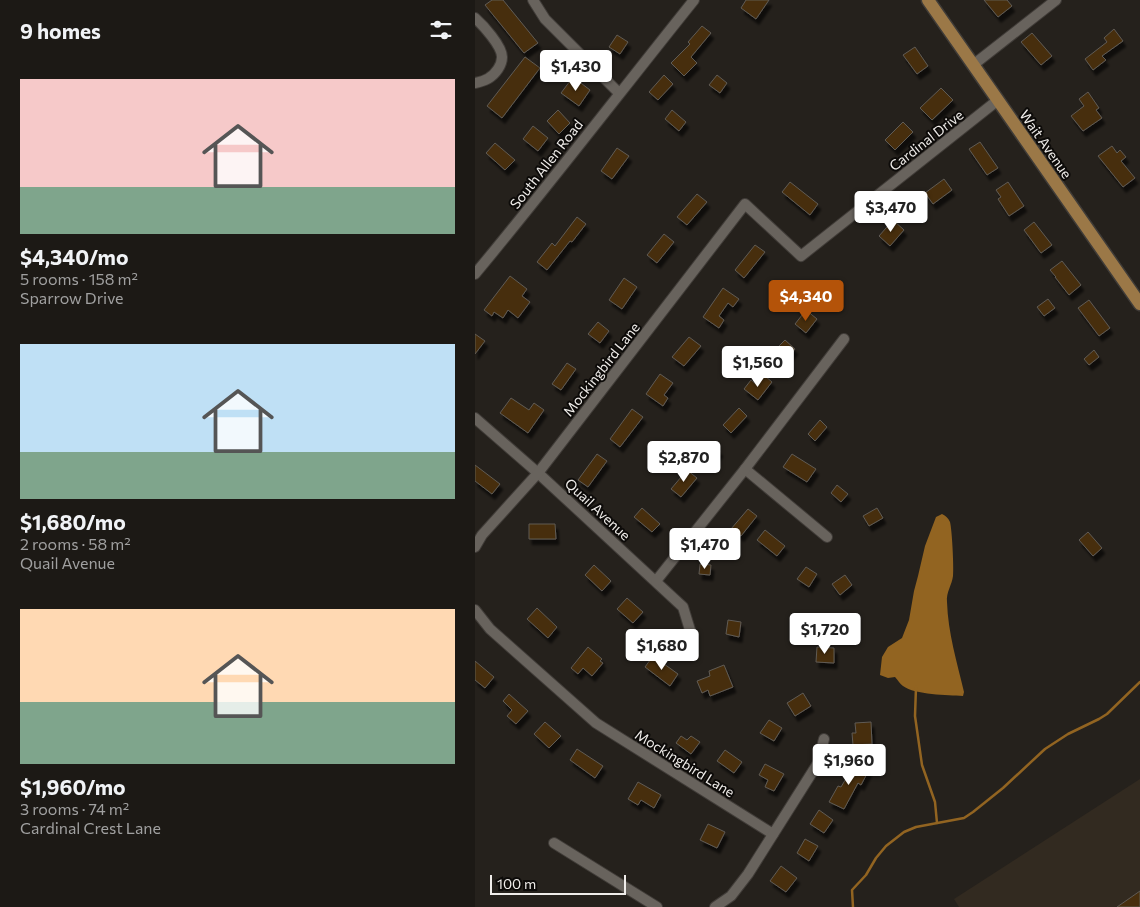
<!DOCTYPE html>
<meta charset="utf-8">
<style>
:root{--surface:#1c1915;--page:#25221e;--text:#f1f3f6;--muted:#a0a0a0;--accent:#b45309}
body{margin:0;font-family:Commissioner,sans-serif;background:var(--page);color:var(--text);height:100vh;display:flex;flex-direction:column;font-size:19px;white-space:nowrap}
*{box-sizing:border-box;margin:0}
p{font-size:16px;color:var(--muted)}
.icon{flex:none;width:28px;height:28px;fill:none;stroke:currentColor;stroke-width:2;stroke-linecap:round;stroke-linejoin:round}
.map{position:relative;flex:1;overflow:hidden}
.side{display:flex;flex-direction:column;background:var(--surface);width:475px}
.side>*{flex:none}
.scale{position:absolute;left:15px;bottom:12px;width:136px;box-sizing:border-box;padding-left:5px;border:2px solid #f0edea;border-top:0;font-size:14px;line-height:18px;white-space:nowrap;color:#f0edea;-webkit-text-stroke:4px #0d0b09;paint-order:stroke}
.price{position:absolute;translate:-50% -42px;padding:0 11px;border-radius:5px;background:#fff;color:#222;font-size:16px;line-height:32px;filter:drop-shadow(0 1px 2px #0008)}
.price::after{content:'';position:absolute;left:50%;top:30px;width:15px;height:11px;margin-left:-8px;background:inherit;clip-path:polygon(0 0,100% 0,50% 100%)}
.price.current{background:var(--accent);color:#fff}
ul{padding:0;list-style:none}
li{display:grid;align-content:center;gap:10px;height:265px;padding:0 20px}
li span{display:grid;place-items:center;height:155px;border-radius:0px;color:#555}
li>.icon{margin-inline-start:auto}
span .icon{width:90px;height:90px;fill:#fffc;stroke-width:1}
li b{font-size:21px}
h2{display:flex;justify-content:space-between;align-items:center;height:60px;padding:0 20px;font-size:21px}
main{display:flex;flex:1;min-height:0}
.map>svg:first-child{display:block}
.built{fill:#322a20}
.water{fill:#926421}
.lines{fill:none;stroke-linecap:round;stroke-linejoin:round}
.stream{stroke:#926421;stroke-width:2.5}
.building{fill:#472e0b;stroke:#605b55;filter:url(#shadow)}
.minor-casing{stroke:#403c38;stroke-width:12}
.major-casing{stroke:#403c38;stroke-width:15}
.minor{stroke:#68635d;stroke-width:10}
.major{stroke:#9b7847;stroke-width:12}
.labels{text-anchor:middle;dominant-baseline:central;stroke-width:4;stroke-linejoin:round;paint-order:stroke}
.street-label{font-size:14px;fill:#f0edea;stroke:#0d0b09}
</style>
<main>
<section class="side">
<h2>9 homes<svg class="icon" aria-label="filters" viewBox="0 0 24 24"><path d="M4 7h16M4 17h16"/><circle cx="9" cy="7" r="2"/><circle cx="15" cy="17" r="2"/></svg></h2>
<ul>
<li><span style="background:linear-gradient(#f6c9c9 70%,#7fa58c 0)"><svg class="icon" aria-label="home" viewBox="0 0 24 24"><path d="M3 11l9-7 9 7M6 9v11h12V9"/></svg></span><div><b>$4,340/mo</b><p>5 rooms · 158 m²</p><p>Sparrow Drive</p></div></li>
<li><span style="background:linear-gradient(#bfe0f5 70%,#7fa58c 0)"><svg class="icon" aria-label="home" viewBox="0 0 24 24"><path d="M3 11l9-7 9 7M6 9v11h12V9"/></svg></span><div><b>$1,680/mo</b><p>2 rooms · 58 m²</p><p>Quail Avenue</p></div></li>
<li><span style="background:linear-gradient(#ffd9b3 60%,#7fa58c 0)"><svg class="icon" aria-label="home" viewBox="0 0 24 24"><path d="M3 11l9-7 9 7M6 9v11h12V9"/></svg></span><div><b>$1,960/mo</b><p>3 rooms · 74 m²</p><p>Cardinal Crest Lane</p></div></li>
</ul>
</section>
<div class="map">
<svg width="665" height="907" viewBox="0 0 665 907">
<defs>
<filter id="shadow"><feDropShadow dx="3" dy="5.5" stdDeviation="1" flood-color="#0009"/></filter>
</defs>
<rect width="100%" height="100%" fill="#25211c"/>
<polygon class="built" points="665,779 665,907 484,907 479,899"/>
<path class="water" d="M467,514C471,516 473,518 475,522C477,529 479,568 478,576C477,585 471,592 472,602C473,633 482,662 489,692L488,696C473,695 440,695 428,686C425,684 423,680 420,677L413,678L405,675L407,657L413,647L427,638L434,620L439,591L443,576L450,546L461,517Z"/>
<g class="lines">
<g class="stream">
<polyline points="441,687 440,716 447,765 460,802 462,823"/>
<polyline points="378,907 377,890 391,875 401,858 411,846 429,832 441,827 489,818 498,812 528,788 570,749 593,734 624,719 632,714 665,682"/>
</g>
</g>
<g class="building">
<polygon points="17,0 28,0 63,43 49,53 10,5"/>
<polygon points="271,0 294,0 281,19 266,8"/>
<polygon points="509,0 532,0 537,6 523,17"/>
<polygon points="227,26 236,33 216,57 222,63 209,76 196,63 215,44 213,42"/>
<polygon points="639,29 648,41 627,56 631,60 618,70 610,59 632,42 629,38"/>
<polygon points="557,33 577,56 566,65 546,42"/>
<polygon points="142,35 153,42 145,54 134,47"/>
<polygon points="440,47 453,66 442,74 428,55"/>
<polygon points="50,57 65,68 27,118 12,106"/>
<polygon points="189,75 198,84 183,100 174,92"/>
<polygon points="242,75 252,83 245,93 234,85"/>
<polygon points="98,77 115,90 104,106 86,93"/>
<polygon points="466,88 478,100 457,120 445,108"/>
<polygon points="613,92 624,108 621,110 627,118 608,131 596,116 609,106 604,99"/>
<polygon points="83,110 95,123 84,134 72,121"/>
<polygon points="197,110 211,122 204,131 190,119"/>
<polygon points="428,122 438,132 420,150 410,140"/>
<polygon points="58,126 73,138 63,151 48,139"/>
<polygon points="505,142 523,168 512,175 494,149"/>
<polygon points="20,143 40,160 30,170 11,153"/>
<polygon points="637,146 642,153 645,150 651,157 646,161 660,178 648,187 623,156"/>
<polygon points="142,148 154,156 137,179 126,171"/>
<polygon points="469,179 477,190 458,204 450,193"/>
<polygon points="315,182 343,204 335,215 307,192"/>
<polygon points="533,182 549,206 534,216 523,199 526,197 521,190"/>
<polygon points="222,194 232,202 212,225 202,217"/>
<polygon points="102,217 111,224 97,242 95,241 72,270 62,262 77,243 80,246"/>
<polygon points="418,220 429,230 415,246 404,236"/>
<polygon points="559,222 577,245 566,253 549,230"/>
<polygon points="189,234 199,242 182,263 172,255"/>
<polygon points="280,245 290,252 269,278 260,270"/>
<polygon points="587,261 606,285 594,295 580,277 581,277 575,270"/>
<polygon points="35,276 52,289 47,296 55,302 43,318 33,310 28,318 19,312 17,316 9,310"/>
<polygon points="149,278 162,287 147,309 134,300"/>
<polygon points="248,288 264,299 258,307 253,303 244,316 249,320 244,328 228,317"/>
<polygon points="573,299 580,308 569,316 562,307"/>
<polygon points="614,300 635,328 624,336 603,308"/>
<polygon points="331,310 342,319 331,333 320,324"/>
<polygon points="123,322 134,331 125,343 113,334"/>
<polygon points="0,334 10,341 0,354"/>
<polygon points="214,337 226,346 209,366 197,357"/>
<polygon points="310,340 320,349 308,363 297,353"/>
<polygon points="619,350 624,357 614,365 609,359"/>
<polygon points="92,363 101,369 86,390 77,384"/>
<polygon points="185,374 198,383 189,395 193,398 188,406 171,394"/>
<polygon points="290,376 297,382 283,400 269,389 276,380 282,385"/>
<polygon points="36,398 54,410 59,403 69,410 53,433 25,413"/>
<polygon points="264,408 272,416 256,433 248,425"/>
<polygon points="157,409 168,417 145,447 135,439"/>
<polygon points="345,420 352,427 340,441 333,434"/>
<polygon points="234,443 245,451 236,462 225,454"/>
<polygon points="122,454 132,461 113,487 103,480"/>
<polygon points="317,454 341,469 332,482 308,467"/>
<polygon points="0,465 25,484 17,494 0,481"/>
<polygon points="212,470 222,478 206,497 196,489"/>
<polygon points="362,485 373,494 366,502 356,493"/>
<polygon points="167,508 185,524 177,532 159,517"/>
<polygon points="402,508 408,518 394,526 388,516"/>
<polygon points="273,509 282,516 266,536 256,529"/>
<polygon points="54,524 80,524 81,539 54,539"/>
<polygon points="290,530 310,546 302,556 282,540"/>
<polygon points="613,532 627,548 618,556 604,540"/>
<polygon points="225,564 236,565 235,575 224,574"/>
<polygon points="119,565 136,581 127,591 110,575"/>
<polygon points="331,567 342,574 334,587 322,579"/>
<polygon points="370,575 377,585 365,595 357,584"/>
<polygon points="152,598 168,612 158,623 142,609"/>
<polygon points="62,608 82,627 73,638 52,619"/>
<polygon points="253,620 266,622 264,637 251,634"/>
<polygon points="113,647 127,659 125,661 128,663 117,676 108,668 103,674 96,668"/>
<polygon points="342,647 359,648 359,663 341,662"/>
<polygon points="178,656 203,674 195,686 170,667"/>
<polygon points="0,661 19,677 10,688 0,680"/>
<polygon points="249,665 258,687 235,696 233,690 227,693 222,681 235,676 234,671"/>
<polygon points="328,693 336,706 320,716 312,703"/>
<polygon points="34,694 53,711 41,724 32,716 37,710 28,701"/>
<polygon points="294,720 307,728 299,741 285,733"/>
<polygon points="70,722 86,736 74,748 59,734"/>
<polygon points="396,722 397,744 378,745 377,733 381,733 380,723"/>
<polygon points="206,736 212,740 216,736 225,742 216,754 201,743"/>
<polygon points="102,749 128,766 120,778 95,760"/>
<polygon points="250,750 267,762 259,773 242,761"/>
<polygon points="381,762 394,770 386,785 383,783 369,809 354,802 363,786 366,787"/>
<polygon points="290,764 309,774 299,791 290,787 293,780 284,775"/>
<polygon points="163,782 186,795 179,808 166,800 163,805 153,799"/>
<polygon points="344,810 358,820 349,833 335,824"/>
<polygon points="233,824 250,832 242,848 225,840"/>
<polygon points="330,839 343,846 334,861 322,853"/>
<polygon points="306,866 322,878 311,892 295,881"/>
<polygon points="665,891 665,907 642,907"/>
</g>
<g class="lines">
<defs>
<g id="minor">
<polyline points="58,0 70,19 144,93"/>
<path d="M0,18C8,25 27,46 27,57C27,61 25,66 23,69C17,78 10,81 0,83"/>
<polyline points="498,65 581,0"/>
<path d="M0,274C75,184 146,91 219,0"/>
<polyline points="0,418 63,473 208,607 215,630"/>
<polyline points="270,469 352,537"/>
<polyline points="0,547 7,535 63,473 270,204 326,256 523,100"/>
<polyline points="181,581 270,469 369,339"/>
<polyline points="0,610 15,629 121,723 298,834"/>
<polyline points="79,843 182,907"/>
<polyline points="240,907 256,896 273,874 343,763 349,739"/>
</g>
<polyline id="major" points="453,0 665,304"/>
</defs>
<use href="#minor" class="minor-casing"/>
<use href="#major" class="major-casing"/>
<use href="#minor" class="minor"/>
<use href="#major" class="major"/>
</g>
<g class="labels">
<g class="street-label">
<text transform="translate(451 140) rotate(-38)">Cardinal Drive</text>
<text transform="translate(571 144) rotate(55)">Wait Avenue</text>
<text transform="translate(71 164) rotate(-52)">South Allen Road</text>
<text transform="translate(126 369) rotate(-52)">Mockingbird Lane</text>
<text transform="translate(123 509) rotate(43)">Quail Avenue</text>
<text transform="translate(210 763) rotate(32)">Mockingbird Lane</text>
</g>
</g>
</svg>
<div class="scale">100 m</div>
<b class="price" style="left:101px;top:92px">$1,430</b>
<b class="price" style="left:416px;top:233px">$3,470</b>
<b class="price current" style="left:331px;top:322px">$4,340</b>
<b class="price" style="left:283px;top:388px">$1,560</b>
<b class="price" style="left:209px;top:483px">$2,870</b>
<b class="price" style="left:230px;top:570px">$1,470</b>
<b class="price" style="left:350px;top:655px">$1,720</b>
<b class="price" style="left:187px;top:671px">$1,680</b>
<b class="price" style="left:374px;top:786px">$1,960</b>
</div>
</main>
